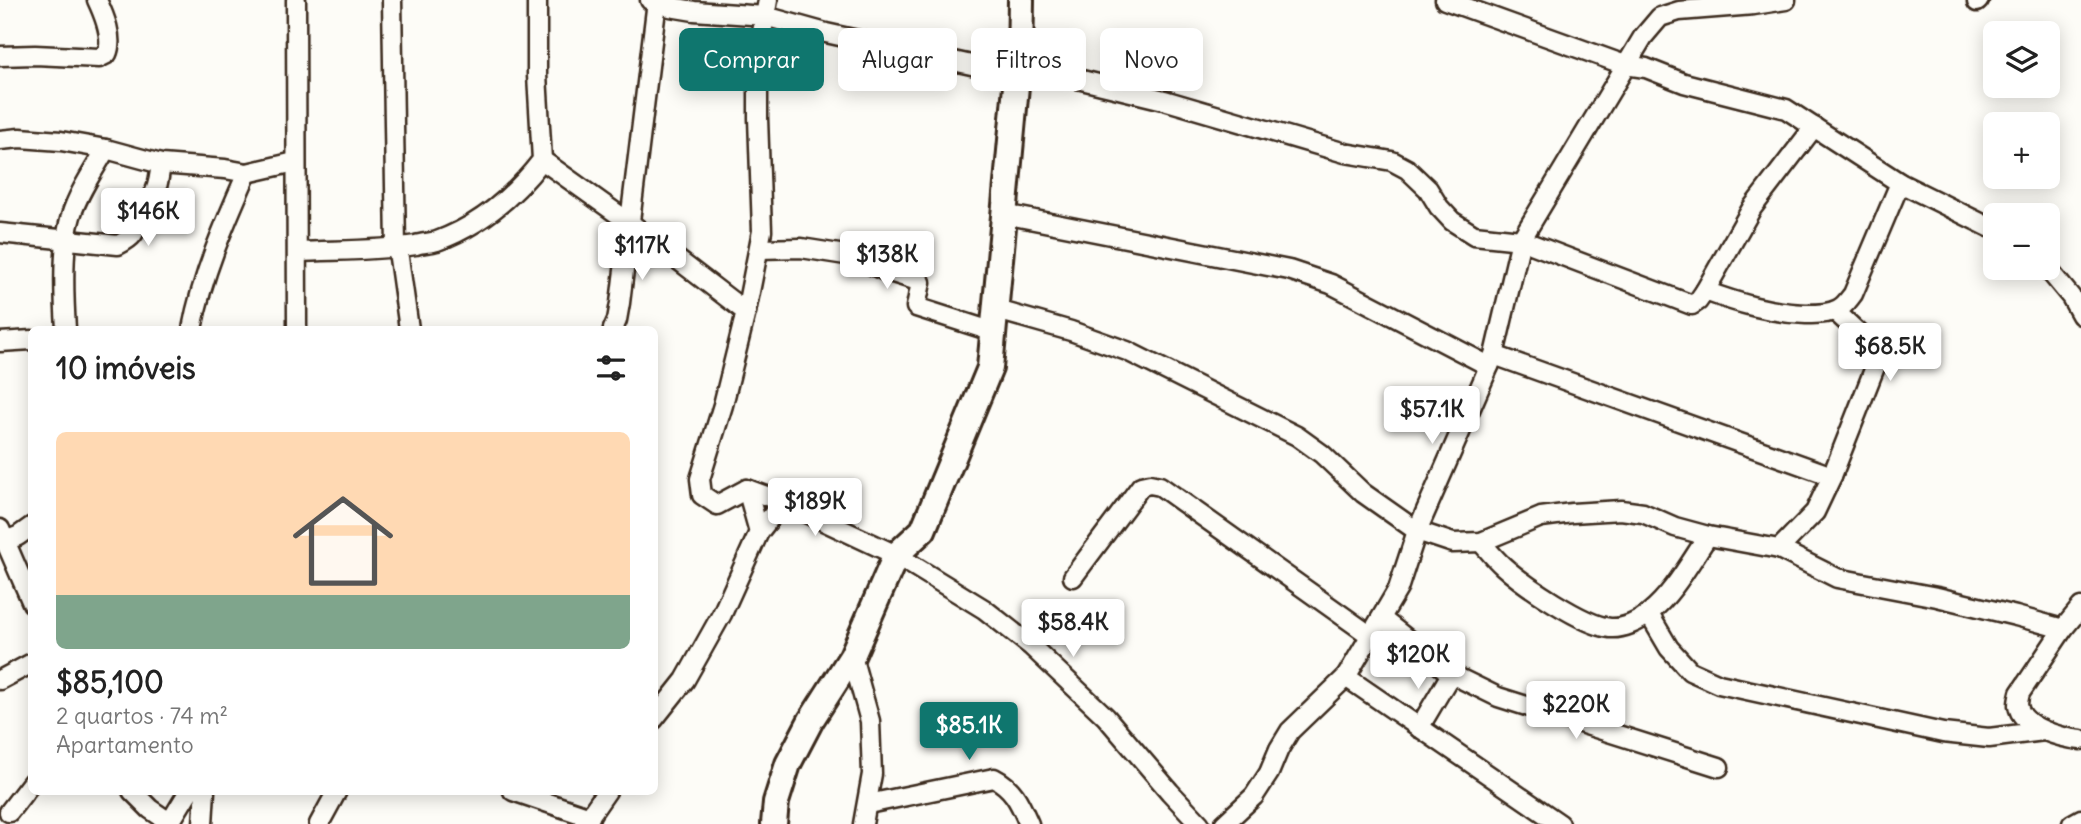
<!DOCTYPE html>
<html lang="pt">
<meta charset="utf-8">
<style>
:root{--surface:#fff;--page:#f6f6f6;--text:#222;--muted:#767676;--accent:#0f766e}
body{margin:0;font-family:Delius,sans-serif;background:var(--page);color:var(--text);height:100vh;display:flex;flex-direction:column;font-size:26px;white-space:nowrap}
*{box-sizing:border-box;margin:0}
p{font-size:23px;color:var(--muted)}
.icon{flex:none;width:38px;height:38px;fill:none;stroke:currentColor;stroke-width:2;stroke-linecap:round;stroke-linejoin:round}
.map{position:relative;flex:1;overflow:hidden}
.details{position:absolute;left:28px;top:326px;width:630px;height:469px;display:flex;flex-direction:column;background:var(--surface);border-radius:10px;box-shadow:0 4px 18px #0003}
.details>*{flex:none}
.banner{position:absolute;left:679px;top:28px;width:665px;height:63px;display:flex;gap:14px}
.controls{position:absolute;left:1983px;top:21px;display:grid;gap:14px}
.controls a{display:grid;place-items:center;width:77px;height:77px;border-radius:10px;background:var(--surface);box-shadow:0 4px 18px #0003;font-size:35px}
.price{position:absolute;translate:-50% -60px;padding:0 16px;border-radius:7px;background:#fff;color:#222;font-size:23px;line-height:46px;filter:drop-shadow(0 2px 4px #0008)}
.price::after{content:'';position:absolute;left:50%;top:42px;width:21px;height:16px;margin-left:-10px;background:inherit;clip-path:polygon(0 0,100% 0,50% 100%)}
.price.active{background:var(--accent);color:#fff}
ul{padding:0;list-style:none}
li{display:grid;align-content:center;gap:14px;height:371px;padding:0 28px}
li span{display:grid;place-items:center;height:217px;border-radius:10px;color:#555}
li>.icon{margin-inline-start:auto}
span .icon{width:126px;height:126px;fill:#fffc;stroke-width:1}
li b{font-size:30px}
h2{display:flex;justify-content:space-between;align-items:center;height:84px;padding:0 28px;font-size:30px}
.tag{padding:0 24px;border-radius:10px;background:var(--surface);box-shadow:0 4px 18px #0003;font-size:24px;line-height:63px}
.tag.active{background:var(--accent);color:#fff}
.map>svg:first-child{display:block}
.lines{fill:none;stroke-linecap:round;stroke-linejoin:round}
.street-casing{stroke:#3b2a1e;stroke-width:23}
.secondary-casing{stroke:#3b2a1e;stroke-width:30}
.street{stroke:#fdfcf7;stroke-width:18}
.secondary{stroke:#fdfcf7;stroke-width:24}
</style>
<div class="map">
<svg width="2081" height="824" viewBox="0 0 2081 824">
<rect width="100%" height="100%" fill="#fdfcf7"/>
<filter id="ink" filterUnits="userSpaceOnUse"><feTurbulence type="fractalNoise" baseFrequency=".0143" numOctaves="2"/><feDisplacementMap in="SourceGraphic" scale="14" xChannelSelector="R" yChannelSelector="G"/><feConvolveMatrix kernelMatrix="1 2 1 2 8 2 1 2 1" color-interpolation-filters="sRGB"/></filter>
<g filter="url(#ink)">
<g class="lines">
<defs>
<g id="street">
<polyline points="296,0 297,329"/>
<polyline points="392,0 396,248 399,258 409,329"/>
<polyline points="650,0 670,7 694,11 765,16 826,33 1017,75"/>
<polyline points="768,0 758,54 758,118 762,231 746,312 723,405 700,479 702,495 717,505 747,489 783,502 896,555 984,609 1031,646 1106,717 1170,792 1200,824"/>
<polyline points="1445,0 1625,65 1646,68 1684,83 1786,109 1900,183 1995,230"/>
<polyline points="1977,2 1979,0"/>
<path d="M0,56L35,55L99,58L107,54C114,38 104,15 97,0"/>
<polyline points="1020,65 1164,100 1345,153 1392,161 1407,169 1428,189 1439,207 1452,221 1474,235 1521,240 1692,305 1698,301 1705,291 1752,208 1814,127"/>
<polyline points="0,140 20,138 61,141 106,149 161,164 225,169 247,173 295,162"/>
<polyline points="542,160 630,223 746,312"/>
<polyline points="1004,214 1289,270 1331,284 1489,366"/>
<path d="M0,233L118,245C144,232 130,228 141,209C143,205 149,201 152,197C159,187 159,175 161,164"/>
<polyline points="759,249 801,248 852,256 883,270 921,282 916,307 994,332"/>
<path d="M298,252C337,250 377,251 416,245C422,243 430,243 437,241C479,226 515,195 542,160L537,75V0"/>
<polyline points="2047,268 2071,297 2081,315"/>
<path d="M1705,291C1738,303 1770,313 1806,314C1817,314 1829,314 1838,309C1845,306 1849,299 1853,294L1900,183"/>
<polyline points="997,310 1071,331 1127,351 1297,436 1322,454 1363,493 1417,531 1453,543 1481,542 1541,517 1572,513 1621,510 1643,513 1675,527 1708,536 1779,549 1837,578 1937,597 2016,616 2063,629"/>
<path d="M66,329C64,298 62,245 71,216C78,193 94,170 106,149"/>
<path d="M192,329C202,275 225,223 247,173"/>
<polyline points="613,329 617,320 620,303 657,1"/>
<polyline points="0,342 32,340"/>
<polyline points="1494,355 1832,476"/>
<polyline points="747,489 759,532"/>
<polyline points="0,529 32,603"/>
<polyline points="5,541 18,536 32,526"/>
<path d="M1481,542C1488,550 1495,559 1503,566C1524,585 1583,625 1610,628C1623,629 1639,622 1649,613C1674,593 1690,562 1708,536"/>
<polyline points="1779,549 1815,512 1832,476 1879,357 1880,353 1835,311"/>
<polyline points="1073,577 1141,486 1150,484 1160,486 1371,636"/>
<path d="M2081,607L2063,629L2020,693C2019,697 2018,701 2018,705C2021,728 2062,738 2081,740"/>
<polyline points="1649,614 1669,648 1690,671 1719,684 1943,733 1989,738 2044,731"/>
<polyline points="1382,619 1451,674 1498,697 1719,767"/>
<polyline points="852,656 870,721 872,774 863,824"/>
<polyline points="1346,677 1560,824"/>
<polyline points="0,680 32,663"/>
<polyline points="654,719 685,680 722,614 759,532 783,502"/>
<polyline points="1419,728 1451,674"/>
<polyline points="132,791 150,809 172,824"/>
<polyline points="513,791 590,817"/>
<path d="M868,804L994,778C1014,788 1020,804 1029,824"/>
<polyline points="9,812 32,782"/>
<polyline points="169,824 189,791"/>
<polyline points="203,824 205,791"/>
<polyline points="319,824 337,791"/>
<polyline points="584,824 607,791"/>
<polyline points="1224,824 1254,796 1269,773 1279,749 1290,731 1346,677 1398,589 1417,531 1494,355 1521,240 1643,37 1660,17 1679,11 1754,5 1786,0"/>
<polyline points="2072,824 2081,819"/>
</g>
<polyline id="secondary" points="774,824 776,802 788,764 811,720 852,656 896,555 923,530 990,368 1017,75 1020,65 1021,0"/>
</defs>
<use href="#street" class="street-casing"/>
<use href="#secondary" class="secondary-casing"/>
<use href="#street" class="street"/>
<use href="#secondary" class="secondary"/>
</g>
</g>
</svg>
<div class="controls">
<a><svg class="icon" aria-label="layers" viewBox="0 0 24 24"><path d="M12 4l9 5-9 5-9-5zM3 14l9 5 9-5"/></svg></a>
<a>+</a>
<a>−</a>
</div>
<b class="price" style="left:148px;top:248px">$146K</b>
<b class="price" style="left:642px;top:282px">$117K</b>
<b class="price" style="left:887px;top:291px">$138K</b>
<b class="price" style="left:1890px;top:383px">$68.5K</b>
<b class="price" style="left:1432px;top:446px">$57.1K</b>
<b class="price" style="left:815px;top:538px">$189K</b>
<b class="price" style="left:1073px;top:659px">$58.4K</b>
<b class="price" style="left:1418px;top:691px">$120K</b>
<b class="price" style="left:1576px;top:741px">$220K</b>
<b class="price active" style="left:969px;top:762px">$85.1K</b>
<div class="banner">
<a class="tag active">Comprar</a>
<a class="tag">Alugar</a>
<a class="tag">Filtros</a>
<a class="tag">Novo</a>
</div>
<section class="details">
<h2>10 imóveis<svg class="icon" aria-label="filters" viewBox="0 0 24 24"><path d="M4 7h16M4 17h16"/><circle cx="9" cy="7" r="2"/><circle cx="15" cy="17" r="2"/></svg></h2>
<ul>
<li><span style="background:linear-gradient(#ffd9b3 75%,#7fa58c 0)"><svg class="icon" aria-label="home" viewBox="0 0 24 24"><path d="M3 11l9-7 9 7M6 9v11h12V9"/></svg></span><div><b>$85,100</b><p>2 quartos · 74 m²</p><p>Apartamento</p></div></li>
</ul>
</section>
</div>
